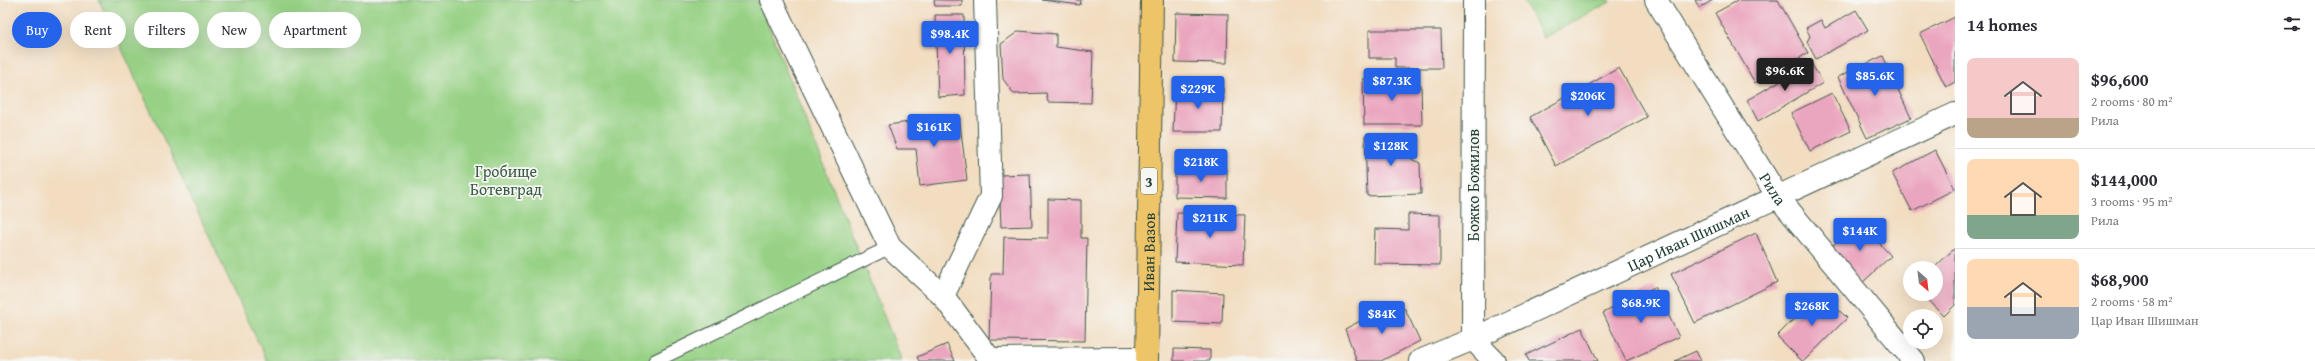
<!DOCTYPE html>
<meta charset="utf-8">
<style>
:root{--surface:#fff;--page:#f2f2f3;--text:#2b2b33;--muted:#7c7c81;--line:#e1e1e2;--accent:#2563eb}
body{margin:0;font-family:"Gentium Book Plus",serif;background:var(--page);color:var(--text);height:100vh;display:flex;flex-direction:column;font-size:15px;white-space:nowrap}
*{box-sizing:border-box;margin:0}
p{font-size:13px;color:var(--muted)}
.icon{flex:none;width:22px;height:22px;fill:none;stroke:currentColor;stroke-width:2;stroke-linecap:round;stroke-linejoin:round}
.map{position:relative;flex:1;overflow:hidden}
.drawer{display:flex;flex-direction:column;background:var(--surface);width:360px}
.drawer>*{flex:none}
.guide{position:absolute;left:12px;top:12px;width:380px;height:36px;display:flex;gap:8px}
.needle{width:26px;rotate:152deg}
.tools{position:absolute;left:1903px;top:261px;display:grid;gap:8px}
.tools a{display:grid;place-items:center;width:40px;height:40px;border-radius:50%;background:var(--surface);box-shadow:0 4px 16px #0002;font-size:20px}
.price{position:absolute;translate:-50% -34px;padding:0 9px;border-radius:4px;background:var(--accent);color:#fff;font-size:13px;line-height:26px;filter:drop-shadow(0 1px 2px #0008)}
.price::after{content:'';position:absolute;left:50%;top:24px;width:12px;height:9px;margin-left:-6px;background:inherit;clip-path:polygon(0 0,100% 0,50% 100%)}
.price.current{background:#222;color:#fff}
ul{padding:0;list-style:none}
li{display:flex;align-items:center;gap:12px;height:100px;padding:0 12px}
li+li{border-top:1px solid var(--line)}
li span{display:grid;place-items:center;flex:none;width:112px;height:80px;border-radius:8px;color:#555}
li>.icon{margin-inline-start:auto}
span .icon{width:48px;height:48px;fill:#fffc;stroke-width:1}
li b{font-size:17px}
h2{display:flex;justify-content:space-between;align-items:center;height:48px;padding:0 12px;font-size:17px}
.pill{padding:0 14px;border-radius:18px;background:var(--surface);box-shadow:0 4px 16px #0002;font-size:14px;line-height:36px}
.pill.current{background:var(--accent);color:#fff}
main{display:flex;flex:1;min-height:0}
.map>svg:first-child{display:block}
.green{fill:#97d185;stroke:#5b875c}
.building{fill:#eba6bf}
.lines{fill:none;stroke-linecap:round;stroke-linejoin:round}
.lane-casing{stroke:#3f5549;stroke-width:15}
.street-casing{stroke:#3f5549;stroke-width:24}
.primary-casing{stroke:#3f5549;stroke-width:24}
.lane{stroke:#fff;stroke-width:13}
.street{stroke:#fff;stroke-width:22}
.primary{stroke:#eec469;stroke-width:22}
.labels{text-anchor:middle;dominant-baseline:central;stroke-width:3.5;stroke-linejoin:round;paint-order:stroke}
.shield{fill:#f6f6f2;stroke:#60746d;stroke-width:1}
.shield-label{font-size:15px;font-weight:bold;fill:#1f3d34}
.park-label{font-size:16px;fill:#375b44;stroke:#f6f6f2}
.street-label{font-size:16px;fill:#1f3d34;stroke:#f6f6f2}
</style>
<main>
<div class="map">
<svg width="1955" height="361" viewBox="0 0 1955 361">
<rect width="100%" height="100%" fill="#f6f6f2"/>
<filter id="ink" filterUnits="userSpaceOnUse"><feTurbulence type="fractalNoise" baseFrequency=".025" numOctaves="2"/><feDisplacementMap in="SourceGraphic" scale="8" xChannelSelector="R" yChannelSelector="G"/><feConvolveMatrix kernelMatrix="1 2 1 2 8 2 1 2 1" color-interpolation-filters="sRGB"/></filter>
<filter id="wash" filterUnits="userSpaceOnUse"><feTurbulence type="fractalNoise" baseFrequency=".012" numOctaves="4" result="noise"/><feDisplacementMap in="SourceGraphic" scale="16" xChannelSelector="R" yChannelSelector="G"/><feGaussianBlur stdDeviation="0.9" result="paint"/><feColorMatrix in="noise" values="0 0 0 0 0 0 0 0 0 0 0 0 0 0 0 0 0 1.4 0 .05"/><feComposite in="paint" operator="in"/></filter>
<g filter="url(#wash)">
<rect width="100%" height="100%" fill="#f2ddc1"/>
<g class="green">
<polygon points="99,0 758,0 902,361 267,361"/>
<polygon points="1523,0 1609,0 1610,2 1543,38"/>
</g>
<g id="blocks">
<g class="building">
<polygon points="934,0 962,0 962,6 935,6"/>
<polygon points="1042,0 1081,0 1080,5"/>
<polygon points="1695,0 1713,0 1699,8"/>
<polygon points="1739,0 1778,0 1808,53 1755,83 1715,13"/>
<polygon points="1856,10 1868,30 1816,59 1807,42 1810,36 1806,28 1821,20 1825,28"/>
<polygon points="1176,13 1228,14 1227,63 1175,62"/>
<polygon points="935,15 964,15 965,95 938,97"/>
<polygon points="1955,17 1955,82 1946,87 1920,34"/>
<polygon points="1369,30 1441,30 1442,68 1395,68 1395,58 1369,58"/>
<polygon points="1019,31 1056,34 1056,47 1093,52 1091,103 1048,102 1046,93 1014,94 1003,79 1001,44"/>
<polygon points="1883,56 1911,118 1867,138 1838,77"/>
<polygon points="1811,63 1823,83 1758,121 1747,100"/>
<polygon points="1619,68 1647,117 1556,166 1530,117"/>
<polygon points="1401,78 1421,85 1422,125 1364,125 1363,79"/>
<polygon points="1175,87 1223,88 1222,132 1173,132"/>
<polygon points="1832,93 1851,131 1810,151 1791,113"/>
<polygon points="959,115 967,180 920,186 916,149 897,149 888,125"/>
<polygon points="1410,135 1411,159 1420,163 1421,194 1367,196 1365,136"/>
<polygon points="1935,150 1955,189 1912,211 1892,173"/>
<polygon points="1175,169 1227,169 1227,198 1175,197"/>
<polygon points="1030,174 1032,226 1001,227 999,175"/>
<polygon points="1048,199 1081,200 1081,238 1087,238 1085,341 989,340 991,274 1003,274 1004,237 1048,238"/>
<polygon points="1177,213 1245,215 1243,265 1175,262"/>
<polygon points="1408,214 1440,215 1440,265 1374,264 1375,229 1408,230"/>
<polygon points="1859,221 1891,256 1861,284 1829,249"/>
<polygon points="1756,233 1777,282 1695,323 1671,274"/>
<polygon points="1955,248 1955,305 1944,316 1923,294 1936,294 1936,268 1934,268"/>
<polygon points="1655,287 1679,337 1626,361 1603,313"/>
<polygon points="1173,290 1223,293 1222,324 1173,322"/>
<polygon points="1820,292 1847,318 1804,361 1802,361 1777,336"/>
<polygon points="1390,305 1405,309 1420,341 1381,361 1357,361 1345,329"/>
<polygon points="1582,328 1598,361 1529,361 1526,355"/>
<polygon points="947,344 955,361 919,361 917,357"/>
<polygon points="1174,349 1210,350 1210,361 1174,361"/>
<polygon points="1696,351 1701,361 1675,361"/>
</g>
</g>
</g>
<g filter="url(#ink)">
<use href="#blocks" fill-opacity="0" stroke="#3f5549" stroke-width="1"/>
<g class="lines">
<defs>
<polyline id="lane" points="655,361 890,247"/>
<g id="street">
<polyline points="771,0 890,247 943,296 990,359 1147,358"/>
<polyline points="1474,0 1473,339 1494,361"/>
<path id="s1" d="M1656,0L1778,197L1914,361"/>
<polyline points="943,296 991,196 985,0"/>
<path id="s2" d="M1420,361L1473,339L1955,114"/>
</g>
<g id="primary">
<path id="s3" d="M1147,361L1152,0"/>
</g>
</defs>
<use href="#lane" class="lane-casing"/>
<use href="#street" class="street-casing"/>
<use href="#primary" class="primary-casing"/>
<use href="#lane" class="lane"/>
<use href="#street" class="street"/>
<use href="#primary" class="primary"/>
</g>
</g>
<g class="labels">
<rect class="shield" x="1141" y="168" width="16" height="26" rx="3"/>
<g class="shield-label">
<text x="1149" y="181">3</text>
</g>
<g class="park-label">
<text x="506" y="171">Гробище<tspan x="506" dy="18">Ботевград</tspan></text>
</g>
<g class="street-label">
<text transform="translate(1473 185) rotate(-90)">Божко Божилов</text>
<text stroke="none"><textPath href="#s1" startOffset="222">Рила</textPath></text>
<text stroke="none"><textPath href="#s2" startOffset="295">Цар Иван Шишман</textPath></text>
<text stroke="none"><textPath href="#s3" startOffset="109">Иван Вазов</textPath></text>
</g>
</g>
</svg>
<div class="tools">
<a><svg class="needle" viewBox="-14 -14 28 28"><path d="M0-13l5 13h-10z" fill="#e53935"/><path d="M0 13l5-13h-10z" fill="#7c7c81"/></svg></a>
<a><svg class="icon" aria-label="locate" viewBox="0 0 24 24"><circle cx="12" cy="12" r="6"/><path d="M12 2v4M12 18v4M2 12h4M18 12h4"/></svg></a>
</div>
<b class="price" style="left:950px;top:55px">$98.4K</b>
<b class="price current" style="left:1785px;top:92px">$96.6K</b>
<b class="price" style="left:1875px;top:97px">$85.6K</b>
<b class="price" style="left:1392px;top:102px">$87.3K</b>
<b class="price" style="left:1198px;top:110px">$229K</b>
<b class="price" style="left:1588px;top:117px">$206K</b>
<b class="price" style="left:934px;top:148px">$161K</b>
<b class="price" style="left:1391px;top:167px">$128K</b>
<b class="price" style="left:1201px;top:183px">$218K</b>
<b class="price" style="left:1210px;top:239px">$211K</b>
<b class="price" style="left:1860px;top:252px">$144K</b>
<b class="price" style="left:1641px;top:324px">$68.9K</b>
<b class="price" style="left:1812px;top:327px">$268K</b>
<b class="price" style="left:1382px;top:335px">$84K</b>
<div class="guide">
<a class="pill current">Buy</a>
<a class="pill">Rent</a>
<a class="pill">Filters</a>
<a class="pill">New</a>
<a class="pill">Apartment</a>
</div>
</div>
<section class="drawer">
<h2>14 homes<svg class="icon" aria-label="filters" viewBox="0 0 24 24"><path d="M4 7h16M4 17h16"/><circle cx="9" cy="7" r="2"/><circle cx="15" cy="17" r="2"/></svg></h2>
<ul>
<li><span style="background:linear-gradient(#f6c9c9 75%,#b9a48a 0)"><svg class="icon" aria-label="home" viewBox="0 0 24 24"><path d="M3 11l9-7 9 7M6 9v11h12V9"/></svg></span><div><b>$96,600</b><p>2 rooms · 80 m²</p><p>Рила</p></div></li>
<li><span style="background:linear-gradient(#ffd9b3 70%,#7fa58c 0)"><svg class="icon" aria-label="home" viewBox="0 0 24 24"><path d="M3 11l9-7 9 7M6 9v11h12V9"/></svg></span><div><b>$144,000</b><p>3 rooms · 95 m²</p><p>Рила</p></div></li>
<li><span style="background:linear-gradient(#ffd9b3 60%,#9aa5b1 0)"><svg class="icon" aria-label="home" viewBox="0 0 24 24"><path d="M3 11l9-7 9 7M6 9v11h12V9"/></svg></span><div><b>$68,900</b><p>2 rooms · 58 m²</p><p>Цар Иван Шишман</p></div></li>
</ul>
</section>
</main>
